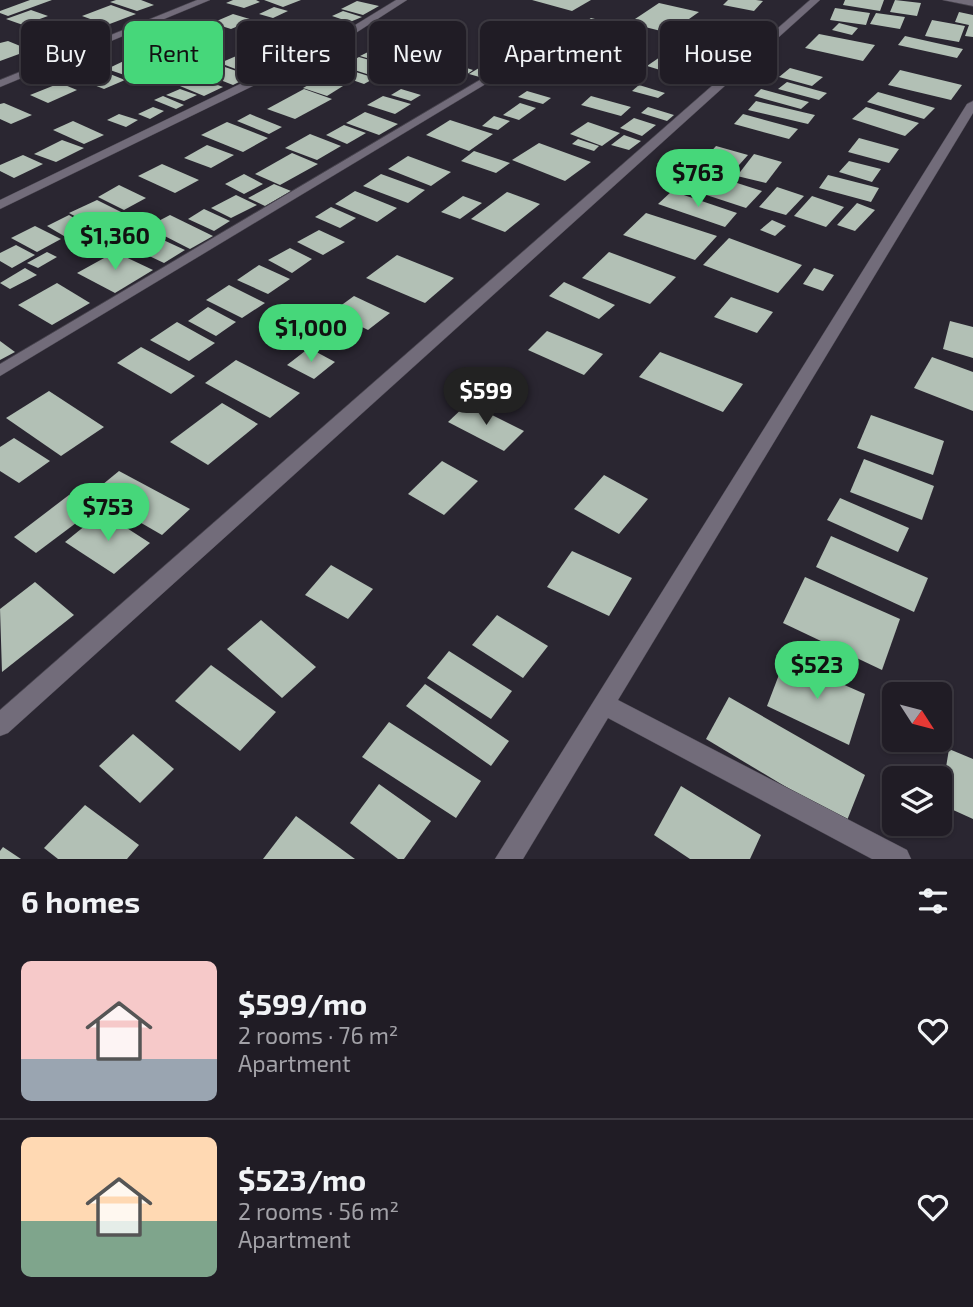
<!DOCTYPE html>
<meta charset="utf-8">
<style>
:root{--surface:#201c25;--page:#28252d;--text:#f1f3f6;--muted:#a2a1a7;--line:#3d3a42;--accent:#46d77a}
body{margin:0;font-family:"Exo 2",sans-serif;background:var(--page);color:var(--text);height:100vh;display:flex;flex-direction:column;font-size:26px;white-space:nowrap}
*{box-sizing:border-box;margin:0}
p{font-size:23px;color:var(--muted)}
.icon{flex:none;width:38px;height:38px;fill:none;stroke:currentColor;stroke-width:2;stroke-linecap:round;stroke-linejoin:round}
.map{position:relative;height:859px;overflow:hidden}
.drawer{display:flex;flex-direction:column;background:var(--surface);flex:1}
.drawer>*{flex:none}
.hud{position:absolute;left:21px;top:21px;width:931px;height:63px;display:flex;gap:14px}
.needle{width:46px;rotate:126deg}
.tools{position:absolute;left:882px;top:682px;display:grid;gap:14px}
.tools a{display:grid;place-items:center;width:70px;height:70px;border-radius:10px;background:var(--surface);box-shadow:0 2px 5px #0004,0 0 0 2px var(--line);font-size:35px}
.price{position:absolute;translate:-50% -60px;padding:0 16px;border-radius:24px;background:var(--accent);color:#111;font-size:23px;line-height:46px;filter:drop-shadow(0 2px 4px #0008)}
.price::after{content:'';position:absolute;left:50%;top:42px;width:21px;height:16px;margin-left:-10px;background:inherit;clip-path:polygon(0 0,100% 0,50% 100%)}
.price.selected{background:#222;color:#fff}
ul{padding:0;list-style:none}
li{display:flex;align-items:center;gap:21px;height:175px;padding:0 21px}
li+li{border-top:2px solid var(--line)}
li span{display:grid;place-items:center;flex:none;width:196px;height:140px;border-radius:10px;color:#555}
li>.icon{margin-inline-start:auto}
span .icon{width:84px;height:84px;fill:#fffc;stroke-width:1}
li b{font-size:30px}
h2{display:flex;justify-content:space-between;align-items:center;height:84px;padding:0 21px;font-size:30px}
.pill{padding:0 24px;border-radius:10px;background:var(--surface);box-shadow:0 2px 5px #0004,0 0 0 2px var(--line);font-size:24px;line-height:63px}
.pill.selected{background:var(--accent);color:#111}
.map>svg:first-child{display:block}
.building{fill:#b2c0b5}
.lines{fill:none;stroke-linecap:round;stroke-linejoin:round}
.minor-casing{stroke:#45414b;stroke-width:1}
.tertiary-casing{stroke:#45414b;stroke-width:1}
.minor{fill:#726c7a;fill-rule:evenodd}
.tertiary{fill:#726c7a;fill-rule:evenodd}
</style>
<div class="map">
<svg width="973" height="859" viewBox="0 0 973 859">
<rect width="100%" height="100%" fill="#2a2631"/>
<g class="building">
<polygon points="30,0 52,0 8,16 0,13 0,11"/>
<polygon points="116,0 141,0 154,5 137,11 110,2"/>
<polygon points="233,0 256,0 260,2 244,8 226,3"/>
<polygon points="264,0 301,0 283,7"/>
<polygon points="532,0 591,0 572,11"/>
<polygon points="728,0 756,0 763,1 754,11 723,5"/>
<polygon points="845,0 884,0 880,11 843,5"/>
<polygon points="895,0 921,3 917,16 890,12"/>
<polygon points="357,1 379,6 363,15 341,9"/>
<polygon points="659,3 699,12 669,33 629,23"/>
<polygon points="111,5 136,14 107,25 82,16"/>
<polygon points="274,7 288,11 273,18 259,14"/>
<polygon points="835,8 870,13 866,25 830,20"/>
<polygon points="31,10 48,16 23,25 6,19"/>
<polygon points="343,11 362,17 350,22 332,16"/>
<polygon points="959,12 973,15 973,37 965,36 969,25 955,22"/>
<polygon points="876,13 905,17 900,29 870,24"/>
<polygon points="233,14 253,20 231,29 212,23"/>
<polygon points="591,18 638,30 615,47 567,35"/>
<polygon points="325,19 348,26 333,34 309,27"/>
<polygon points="932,20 965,26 959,42 925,36"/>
<polygon points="59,21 85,30 58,41 32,31"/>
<polygon points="711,22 744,28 736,37 702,30"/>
<polygon points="839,23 858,28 852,35 832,30"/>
<polygon points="202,25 224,33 205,41 183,33"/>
<polygon points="296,30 321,38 302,47 278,39"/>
<polygon points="819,34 875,45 863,61 805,48"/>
<polygon points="905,36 963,49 957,58 898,45"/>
<polygon points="173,38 204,48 181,59 149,48"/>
<polygon points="8,41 30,50 0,61 0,43"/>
<polygon points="382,42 409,50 398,56 371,48"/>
<polygon points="679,47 719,55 710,64 669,55"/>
<polygon points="146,49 181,61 164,69 128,56"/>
<polygon points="248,51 279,62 251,75 220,63"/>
<polygon points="370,51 394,58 384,63 360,56"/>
<polygon points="359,57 390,66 373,76 342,66"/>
<polygon points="660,57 694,66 680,76 647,66"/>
<polygon points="128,59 157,69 136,79 107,69"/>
<polygon points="451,63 473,70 466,75 444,68"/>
<polygon points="222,66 251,76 233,85 205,74"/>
<polygon points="343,68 375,78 364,84 332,73"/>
<polygon points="479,68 493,72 483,78 469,74"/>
<polygon points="790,68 823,77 812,86 779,77"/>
<polygon points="430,69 458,79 445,86 417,76"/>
<polygon points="100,70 125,80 104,89 79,79"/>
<polygon points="900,70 962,85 951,100 888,85"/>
<polygon points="328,74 351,81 327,96 303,88"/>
<polygon points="199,78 223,87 204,96 180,86"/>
<polygon points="787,82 827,93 819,100 778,89"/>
<polygon points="60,83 77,90 48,103 30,95"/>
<polygon points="639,85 665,93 658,98 632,91"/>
<polygon points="180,89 197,95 184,101 166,95"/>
<polygon points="304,89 332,99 295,119 267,109"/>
<polygon points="401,89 421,95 411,101 391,95"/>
<polygon points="761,89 809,102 801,109 754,96"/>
<polygon points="527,91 551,98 543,104 518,97"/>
<polygon points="878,92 935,108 924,119 867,102"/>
<polygon points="163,96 184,105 176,109 154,100"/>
<polygon points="383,96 411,104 395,114 367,105"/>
<polygon points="591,96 631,107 621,116 581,105"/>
<polygon points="756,101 815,115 808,124 748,110"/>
<polygon points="4,103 32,115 11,124 0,119 0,104"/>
<polygon points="520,103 536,108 519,120 503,115"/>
<polygon points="153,107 164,111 150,119 138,114"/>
<polygon points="648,107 674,115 667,121 641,113"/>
<polygon points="866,107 919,123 905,136 852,119"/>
<polygon points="365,112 398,124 379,135 346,123"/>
<polygon points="119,114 138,120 126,127 107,120"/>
<polygon points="250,114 282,127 269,134 237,121"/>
<polygon points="743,114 798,129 789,139 734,124"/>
<polygon points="494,116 510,121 498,130 482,126"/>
<polygon points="634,118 656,125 642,136 620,128"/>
<polygon points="450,120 493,134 469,151 426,135"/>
<polygon points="73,121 104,135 84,144 53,130"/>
<polygon points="227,122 268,138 243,152 201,135"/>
<polygon points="588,122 620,133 602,146 570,134"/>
<polygon points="344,125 366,133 347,144 326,135"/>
<polygon points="310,134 341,146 317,160 285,148"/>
<polygon points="624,135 641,141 629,150 611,145"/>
<polygon points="859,138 899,149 889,163 848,152"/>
<polygon points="578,139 599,146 594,151 572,144"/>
<polygon points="62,140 84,148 56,162 34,154"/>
<polygon points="539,143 591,162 565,181 512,160"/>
<polygon points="207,145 234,155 211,168 184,158"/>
<polygon points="716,146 748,155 730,175 698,166"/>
<polygon points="474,151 510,163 496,173 461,161"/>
<polygon points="292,153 318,164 280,185 255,174"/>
<polygon points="754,154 782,162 766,183 737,176"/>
<polygon points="23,155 43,164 14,178 0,171 0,165"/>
<polygon points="408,156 451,172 431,186 388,169"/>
<polygon points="849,161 881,169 872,182 839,172"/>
<polygon points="162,164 199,180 175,193 138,176"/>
<polygon points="684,166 762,191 746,208 667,182"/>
<polygon points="244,174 263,184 244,194 225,184"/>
<polygon points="381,174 425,190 408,203 363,186"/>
<polygon points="828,175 879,188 871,202 819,188"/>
<polygon points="274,184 291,191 265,206 248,198"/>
<polygon points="119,185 146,198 124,210 98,197"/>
<polygon points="777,187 804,196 786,215 759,207"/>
<polygon points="355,191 397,208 377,222 335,204"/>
<polygon points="672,191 737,213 725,227 658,204"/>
<polygon points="507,192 540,204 505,232 471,219"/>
<polygon points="236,195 257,205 231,218 211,208"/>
<polygon points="463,196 482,203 460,219 441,212"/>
<polygon points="812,196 844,207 826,227 794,216"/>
<polygon points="97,200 123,213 95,227 69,213"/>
<polygon points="857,203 875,210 855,231 837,225"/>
<polygon points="331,207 356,218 340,228 315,217"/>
<polygon points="204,209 230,221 214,231 188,219"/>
<polygon points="646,213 717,236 695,260 623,235"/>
<polygon points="69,215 90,228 69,239 47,226"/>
<polygon points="170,215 213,236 190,249 147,227"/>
<polygon points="772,220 786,226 775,236 760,230"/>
<polygon points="35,226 61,239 37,252 11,238"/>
<polygon points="319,230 345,242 323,255 297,242"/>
<polygon points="146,232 185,250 164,263 124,244"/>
<polygon points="729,238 802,265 778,293 703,265"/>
<polygon points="16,245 35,255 12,268 0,261 0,253"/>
<polygon points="290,248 312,259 292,273 268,260"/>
<polygon points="47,252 57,257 38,268 27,263"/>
<polygon points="115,252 153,270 115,293 77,273"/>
<polygon points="609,252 676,277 650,304 582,278"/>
<polygon points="397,255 454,278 425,303 366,278"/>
<polygon points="259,265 290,279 268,294 237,280"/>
<polygon points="25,268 37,275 10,289 0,283"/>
<polygon points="814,268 834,275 823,291 803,284"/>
<polygon points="564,282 615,305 599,319 549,296"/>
<polygon points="57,283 90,303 52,325 18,305"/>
<polygon points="229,285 265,303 242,318 206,300"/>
<polygon points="354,296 390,313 368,330 332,312"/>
<polygon points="731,297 773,312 757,333 714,317"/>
<polygon points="208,307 236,322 216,336 188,321"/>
<polygon points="950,321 973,327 973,358 943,349"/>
<polygon points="177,322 215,343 189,361 150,340"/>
<polygon points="547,331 603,354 584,375 528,350"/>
<polygon points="0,341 15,352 0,360"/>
<polygon points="141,347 195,376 171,394 117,363"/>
<polygon points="309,348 335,362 314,379 287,365"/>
<polygon points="660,352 743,384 723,412 639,377"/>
<polygon points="932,357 973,372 973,411 914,388"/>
<polygon points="236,360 300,393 270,418 205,383"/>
<polygon points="49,391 104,427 61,456 6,418"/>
<polygon points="222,403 258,424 208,465 170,442"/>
<polygon points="468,403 524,431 504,451 448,422"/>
<polygon points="871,415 944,441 933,475 857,448"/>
<polygon points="14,438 50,461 19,483 0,471 0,447"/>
<polygon points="864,459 934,486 922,520 850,492"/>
<polygon points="442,461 478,481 444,515 408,494"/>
<polygon points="119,471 190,509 162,535 91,494"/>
<polygon points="604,475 648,499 619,534 574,509"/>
<polygon points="69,495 92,511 36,553 14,537"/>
<polygon points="840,498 909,528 898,552 827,520"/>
<polygon points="102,512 150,543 114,574 65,542"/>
<polygon points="831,536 928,578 914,612 816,567"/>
<polygon points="572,551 632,578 609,616 547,587"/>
<polygon points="331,565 373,589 348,619 305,595"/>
<polygon points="805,577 900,619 882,670 783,623"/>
<polygon points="35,582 74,615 2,672 0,609"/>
<polygon points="497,615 548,646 523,678 472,645"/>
<polygon points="261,620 316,667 282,698 227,649"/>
<polygon points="449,651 512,691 491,719 427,678"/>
<polygon points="785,659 865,694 849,745 767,706"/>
<polygon points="211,665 276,712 240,751 175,701"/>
<polygon points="425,684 509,741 491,766 406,706"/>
<polygon points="729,697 865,775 846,823 706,739"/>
<polygon points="389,722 481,781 456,818 362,757"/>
<polygon points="133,734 174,769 140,803 99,766"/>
<polygon points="949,749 973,759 973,819 940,804"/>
<polygon points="379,784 431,821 404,859 398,859 350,823"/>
<polygon points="681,786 761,835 750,859 690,859 654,835"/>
<polygon points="85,805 139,845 127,859 58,859 44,848"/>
<polygon points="296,816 355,859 263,859"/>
<polygon points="3,847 21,859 0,859 0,851"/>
</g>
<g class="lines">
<defs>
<g id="minor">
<polygon points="197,0 210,0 0,87 0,80"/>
<polygon points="396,0 407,0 337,45 0,209 0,200 329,41"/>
<polygon points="810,0 820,0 8,733 0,736 0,710"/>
<polygon points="500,68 505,71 504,73 0,376 0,364"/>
<polygon points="973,101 973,113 618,700 907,850 911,859 872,859 608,718 523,859 495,859 967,104"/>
</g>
<polygon id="tertiary" points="943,0 973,0 973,6"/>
</defs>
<use href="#minor" class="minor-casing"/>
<use href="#tertiary" class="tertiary-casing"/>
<use href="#minor" class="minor"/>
<use href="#tertiary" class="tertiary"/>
</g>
</svg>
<div class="tools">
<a><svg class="needle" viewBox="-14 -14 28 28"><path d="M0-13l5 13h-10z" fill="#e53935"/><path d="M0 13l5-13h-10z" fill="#a2a1a7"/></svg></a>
<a><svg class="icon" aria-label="layers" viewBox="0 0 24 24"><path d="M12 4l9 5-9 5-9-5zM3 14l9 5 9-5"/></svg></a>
</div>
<b class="price" style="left:698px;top:209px">$763</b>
<b class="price" style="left:115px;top:272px">$1,360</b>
<b class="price" style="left:311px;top:364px">$1,000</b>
<b class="price selected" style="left:486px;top:427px">$599</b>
<b class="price" style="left:108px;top:543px">$753</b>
<b class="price" style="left:817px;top:701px">$523</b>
<div class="hud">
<a class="pill">Buy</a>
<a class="pill selected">Rent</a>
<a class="pill">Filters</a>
<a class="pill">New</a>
<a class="pill">Apartment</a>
<a class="pill">House</a>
</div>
</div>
<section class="drawer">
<h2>6 homes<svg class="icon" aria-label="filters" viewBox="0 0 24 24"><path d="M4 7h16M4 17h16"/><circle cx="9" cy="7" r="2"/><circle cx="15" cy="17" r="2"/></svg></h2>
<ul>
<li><span style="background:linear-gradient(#f6c9c9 70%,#9aa5b1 0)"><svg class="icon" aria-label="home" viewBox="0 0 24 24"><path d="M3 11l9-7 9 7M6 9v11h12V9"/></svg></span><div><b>$599/mo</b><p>2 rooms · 76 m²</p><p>Apartment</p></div><svg class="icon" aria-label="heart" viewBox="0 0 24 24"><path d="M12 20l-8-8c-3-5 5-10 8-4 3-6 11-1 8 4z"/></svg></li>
<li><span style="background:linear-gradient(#ffd9b3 60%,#7fa58c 0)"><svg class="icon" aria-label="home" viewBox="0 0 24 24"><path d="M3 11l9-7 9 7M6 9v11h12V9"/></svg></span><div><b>$523/mo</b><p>2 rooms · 56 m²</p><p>Apartment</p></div><svg class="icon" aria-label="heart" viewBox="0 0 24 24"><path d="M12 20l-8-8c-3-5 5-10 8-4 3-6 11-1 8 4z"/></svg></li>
</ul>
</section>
